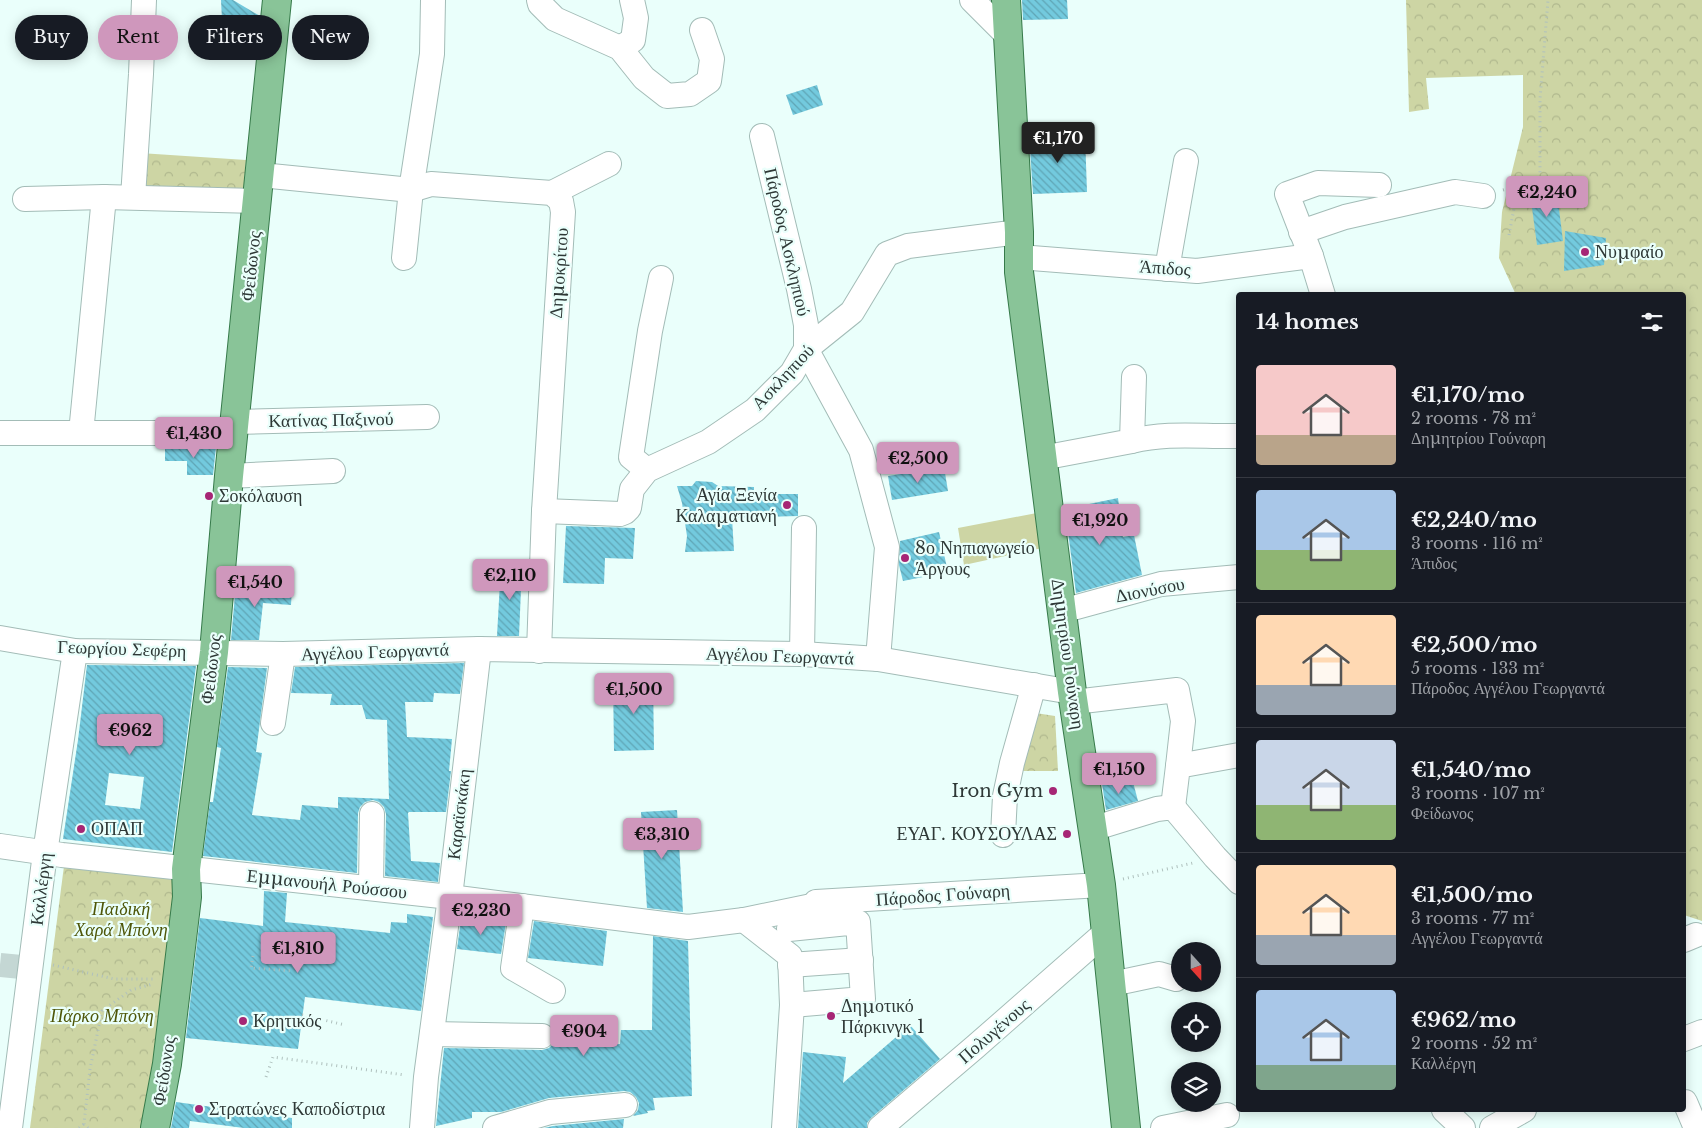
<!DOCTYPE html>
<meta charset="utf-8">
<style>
:root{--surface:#171b24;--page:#20242c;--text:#f1f3f6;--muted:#9ea1a6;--line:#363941;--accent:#cf97bc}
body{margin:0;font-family:"Libre Baskerville",serif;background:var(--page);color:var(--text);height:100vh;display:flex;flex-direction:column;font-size:19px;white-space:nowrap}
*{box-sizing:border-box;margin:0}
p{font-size:16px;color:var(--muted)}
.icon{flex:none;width:28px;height:28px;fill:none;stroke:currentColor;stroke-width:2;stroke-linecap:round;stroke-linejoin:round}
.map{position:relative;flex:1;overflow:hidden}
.sheet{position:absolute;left:1236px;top:292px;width:450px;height:820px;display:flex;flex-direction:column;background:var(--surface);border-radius:5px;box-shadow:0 2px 12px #0003}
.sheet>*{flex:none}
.hud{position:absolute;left:15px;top:15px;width:475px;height:45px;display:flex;gap:10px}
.needle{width:32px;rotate:159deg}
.buttons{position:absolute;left:1171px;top:942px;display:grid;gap:10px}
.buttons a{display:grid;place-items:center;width:50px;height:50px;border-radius:50%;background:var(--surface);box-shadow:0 2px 12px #0003;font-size:25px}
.price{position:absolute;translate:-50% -42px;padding:0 11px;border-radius:5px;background:var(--accent);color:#111;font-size:16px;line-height:32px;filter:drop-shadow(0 1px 2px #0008)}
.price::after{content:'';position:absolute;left:50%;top:30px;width:15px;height:11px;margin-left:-8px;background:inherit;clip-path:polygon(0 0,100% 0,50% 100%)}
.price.selected{background:#222;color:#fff}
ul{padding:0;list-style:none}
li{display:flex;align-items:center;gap:15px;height:125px;padding:0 20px}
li+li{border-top:1px solid var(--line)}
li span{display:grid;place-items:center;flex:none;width:140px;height:100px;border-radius:5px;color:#555}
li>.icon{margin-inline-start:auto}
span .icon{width:60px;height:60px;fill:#fffc;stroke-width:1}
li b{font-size:21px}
h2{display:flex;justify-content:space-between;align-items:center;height:60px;padding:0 20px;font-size:21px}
.tag{padding:0 18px;border-radius:22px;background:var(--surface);box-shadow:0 2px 12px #0003;font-size:18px;line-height:45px}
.tag.selected{background:var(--accent);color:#111}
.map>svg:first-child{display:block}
.grass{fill:#cdd5a4}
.forest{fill:url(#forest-crowns)}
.building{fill:url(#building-back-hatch);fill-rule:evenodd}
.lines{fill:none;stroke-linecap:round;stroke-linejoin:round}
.minor-tunnel{stroke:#c4d7d4;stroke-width:24;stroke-dasharray:24 12;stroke-linecap:butt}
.minor-casing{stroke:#a3bcb7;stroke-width:26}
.major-casing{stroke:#367a4a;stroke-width:30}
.path{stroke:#afc0bd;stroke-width:3;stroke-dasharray:1 4;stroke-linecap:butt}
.minor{stroke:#fff;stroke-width:24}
.major{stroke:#89c498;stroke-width:28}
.poi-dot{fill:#a62675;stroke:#eafffb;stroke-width:2}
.labels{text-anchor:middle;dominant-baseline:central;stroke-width:4.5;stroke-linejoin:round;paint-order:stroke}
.street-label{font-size:18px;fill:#2e3836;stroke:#eafffb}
.poi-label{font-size:18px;fill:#2e3836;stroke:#eafffb;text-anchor:start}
.park-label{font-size:18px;font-style:italic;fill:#4e5608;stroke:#eafffb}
</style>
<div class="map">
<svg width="1702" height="1128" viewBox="0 0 1702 1128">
<defs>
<pattern id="forest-crowns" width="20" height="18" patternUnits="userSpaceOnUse" patternTransform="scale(1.25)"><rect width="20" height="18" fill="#cdd5a4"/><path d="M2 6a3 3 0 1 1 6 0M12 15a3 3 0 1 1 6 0" fill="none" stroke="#b0b88e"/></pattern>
<pattern id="building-back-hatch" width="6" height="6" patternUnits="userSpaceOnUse" patternTransform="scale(1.25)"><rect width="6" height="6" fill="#73cade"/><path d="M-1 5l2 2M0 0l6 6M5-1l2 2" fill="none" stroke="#5fa5b5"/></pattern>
</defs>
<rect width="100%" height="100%" fill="#eafffb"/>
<polygon class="grass" points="1042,512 1047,547 964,565 958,528"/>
<g class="forest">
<polygon points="1406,0 1702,0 1702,921 1684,915 1684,295 1516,295 1499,258 1502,212 1523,127 1523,75 1426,78 1429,109 1409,112"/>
<polygon points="140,153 246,160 243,195 138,188"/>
<polygon points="1029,712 1055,716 1058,771 1013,771"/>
<polygon points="64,866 177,880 145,1128 30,1128"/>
</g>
<g class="building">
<polygon points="221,0 233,0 260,16 259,26 223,41"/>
<polygon points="1022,0 1067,0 1068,19 1023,20"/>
<polygon points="817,85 823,105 793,115 786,95"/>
<polygon points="1029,135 1085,135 1087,192 1033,194"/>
<polygon points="1530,193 1557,193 1563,241 1537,245"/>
<polygon points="1565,231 1606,238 1604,265 1564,271"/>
<polygon points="165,447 216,447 213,475 187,475 187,461 165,461"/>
<polygon points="944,467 948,491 892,500 888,476"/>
<polygon points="696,481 712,482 718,486 754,487 754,494 798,494 798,516 732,518 734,551 685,552 687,536 682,503 677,486 692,486"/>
<polygon points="1118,498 1123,537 1134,535 1142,575 1076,593 1065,509"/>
<polygon points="566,526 635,528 633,559 605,558 604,584 563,583"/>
<polygon points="939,532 948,572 903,581 899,565 900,541"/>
<polygon points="501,564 522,566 519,636 497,636"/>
<polygon points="236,583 292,587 291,605 263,603 259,640 231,640"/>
<polygon points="464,663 460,694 434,693 433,702 405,702 407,737 452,739 449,771 451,771 446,812 409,812 408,813 411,861 440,863 438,882 385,876 386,814 384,807 379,802 373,800 365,802 360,807 358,813 357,873 203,856 210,802 213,802 221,748 217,747 228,667 267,668 256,752 262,753 252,815 300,820 302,805 338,808 338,797 389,799 387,720 366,719 362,705 330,705 332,694 291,693 295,667"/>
<path d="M87,665L196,666L172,852L63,839L78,740ZM109,773L144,777L140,809L105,805Z"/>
<polygon points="653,679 654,750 614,751 613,680"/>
<polygon points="1133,782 1138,801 1106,810 1102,784"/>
<polygon points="677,810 683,912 647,908 641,812"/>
<polygon points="264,891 287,893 285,922 390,933 391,922 407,923 407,914 433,917 421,1011 305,997 298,1049 186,1038 200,918 263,926"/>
<polygon points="461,919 506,923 501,954 457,949"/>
<polygon points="534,921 607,931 603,966 528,958"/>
<polygon points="653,936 688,941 692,1096 653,1098 655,1110 647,1111 648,1113 633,1116 638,1110 639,1103 636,1097 630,1092 624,1091 549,1098 501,1112 472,1112 472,1118 436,1126 444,1048 542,1050 549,1048 554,1043 556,1036 554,1029 575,1029 574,1044 620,1044 621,1030 652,1030"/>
<polygon points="910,1025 940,1059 871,1118 867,1123 867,1128 798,1128 803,1052 846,1057 843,1083"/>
<polygon points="176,1102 292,1118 292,1128 244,1128 190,1121 189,1128 171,1128"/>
<polygon points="624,1119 623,1128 544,1128 553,1126"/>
</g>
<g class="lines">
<polyline class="minor-tunnel" points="0,965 31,968"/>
<defs>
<g id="minor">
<polyline points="539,0 540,4 555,19 620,48 644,78 667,96 690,94 709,81 712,59 702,30"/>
<polyline points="972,0 1008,36"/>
<polyline points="620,48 633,40 636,18 632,0"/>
<polyline points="762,136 799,289 806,325 806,349 861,450 887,547 878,659"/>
<polyline points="261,175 411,190 431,184 552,193 561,201 563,212 544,511 539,651"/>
<polyline points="552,193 609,164"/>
<polyline points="133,197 141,74 144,0"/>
<polyline points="25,199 104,197 258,201"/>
<polyline points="1301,232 1345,217 1455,192 1483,196"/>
<polyline points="1019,257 1197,271 1311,256"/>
<polyline points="404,258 411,190 432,54 433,0"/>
<polyline points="1167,269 1186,161"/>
<polyline points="1323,295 1311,256 1287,194 1318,183 1379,185"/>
<polyline points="235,422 427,417"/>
<polyline points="0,433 233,433"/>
<polyline points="81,433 104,197"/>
<path d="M1132,441C1167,432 1203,437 1239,436"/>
<polyline points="1042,458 1132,441 1134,377"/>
<polyline points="647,470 631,457 650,331 661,278"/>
<polyline points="229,476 333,471"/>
<polyline points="544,511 620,514 625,512 629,508 632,489 647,470 708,442 755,410 792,373 806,349 852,312 887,254 908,246 1019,232"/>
<polyline points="1062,611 1161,584 1239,577"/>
<polyline points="0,638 75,651 283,654 479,649 802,654 878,659 1072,692"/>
<polyline points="802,654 804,528"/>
<polyline points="1074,702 1177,690 1183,721 1178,766"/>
<polyline points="273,723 283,654"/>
<polyline points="1173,807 1178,766 1239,755"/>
<polyline points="1092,829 1157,809 1173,807 1215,857 1239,882"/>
<polyline points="1003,835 1005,796 1012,763 1034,685"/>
<polyline points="0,846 62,855 450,897 688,927 744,920 831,902"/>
<polyline points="371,888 372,814"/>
<polyline points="816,902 1101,885"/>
<polyline points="522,906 513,968 553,991"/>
<polyline points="744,920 790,956 792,1005 784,1128"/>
<polyline points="789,929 858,922 863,999 792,1005"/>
<polyline points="1684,940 1696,935"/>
<polyline points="790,965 861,960"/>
<polyline points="1112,984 1159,974 1176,979"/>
<polyline points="432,1034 542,1036"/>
<polyline points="1684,1039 1702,1032"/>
<polyline points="1684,1102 1685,1102 1696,1128"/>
<polyline points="1444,1110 1463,1128"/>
<polyline points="10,1128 45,853 75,651"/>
<polyline points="422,1128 426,1077 450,897 479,649"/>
<polyline points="495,1128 550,1112 625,1105"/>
<polyline points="880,1128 975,1047 1106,932"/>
<polyline points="1163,1128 1227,1115"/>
<polyline points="1492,1128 1524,1110"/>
</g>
<g id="major">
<polyline points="1006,0 1019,232 1019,272 1072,692 1101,885 1126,1128"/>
<polyline points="155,1128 167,1064 187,897 186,869 214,652 229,476 277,0"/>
</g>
</defs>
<use href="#minor" class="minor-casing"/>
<use href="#major" class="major-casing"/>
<g class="path">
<polyline points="1503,190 1537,180"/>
<polyline points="1509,235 1516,198 1540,179 1540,99 1548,0"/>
<polyline points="1123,879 1193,863"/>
<polyline points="253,956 251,968 293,971"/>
<polyline points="53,965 114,979 155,979"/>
<polyline points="302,1015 345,1025"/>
<polyline points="266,1077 273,1057 405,1075"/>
<polyline points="79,1128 84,1124"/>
<polyline points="88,1128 84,1124 90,1069 102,1011 131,990 153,984"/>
</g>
<use href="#minor" class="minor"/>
<use href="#major" class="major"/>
</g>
<g class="poi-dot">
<circle cx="1585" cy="252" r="5"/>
<circle cx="209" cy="496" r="5"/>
<circle cx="787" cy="505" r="5"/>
<circle cx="905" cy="558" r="5"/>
<circle cx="1053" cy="791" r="5"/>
<circle cx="81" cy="829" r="5"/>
<circle cx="1067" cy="834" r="5"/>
<circle cx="831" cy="1016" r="5"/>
<circle cx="243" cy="1021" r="5"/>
<circle cx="199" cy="1109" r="5"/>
</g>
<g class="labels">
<g class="street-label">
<text transform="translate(787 242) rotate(77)">Πάροδος Ασκληπιού</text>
<text transform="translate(251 266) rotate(-84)">Φείδωνος</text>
<text transform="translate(1165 268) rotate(4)">Άπιδος</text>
<text transform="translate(559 273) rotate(-86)">Δημοκρίτου</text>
<text transform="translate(783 377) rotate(-47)">Ασκληπιού</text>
<text transform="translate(331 420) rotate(-1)">Κατίνας Παξινού</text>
<text transform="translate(1150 590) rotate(-11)">Διονύσου</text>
<text transform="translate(122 649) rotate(2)">Γεωργίου Σεφέρη</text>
<text transform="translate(375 652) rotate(-2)">Αγγέλου Γεωργαντά</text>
<text transform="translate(1068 654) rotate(82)">Δημητρίου Γούναρη</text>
<text transform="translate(780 656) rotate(2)">Αγγέλου Γεωργαντά</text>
<text transform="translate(211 669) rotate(-83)">Φείδωνος</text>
<text transform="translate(459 814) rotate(-83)">Καραϊσκάκη</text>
<text transform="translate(327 884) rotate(6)">Εμμανουήλ Ρούσσου</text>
<text transform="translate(41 889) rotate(-83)">Καλλέργη</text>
<text transform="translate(943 895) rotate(-4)">Πάροδος Γούναρη</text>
<text transform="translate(994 1031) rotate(-41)">Πολυγένους</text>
<text transform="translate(164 1071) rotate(-81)">Φείδωνος</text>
</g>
<g class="poi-label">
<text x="1595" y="252">Νυμφαίο</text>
<text x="777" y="495" text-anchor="end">Αγία Ξενία<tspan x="777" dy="21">Καλαματιανή</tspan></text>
<text x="219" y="496">Σοκόλαυση</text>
<text x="915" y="548">8ο Νηπιαγωγείο<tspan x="915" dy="21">Άργους</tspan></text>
<text x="1043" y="791" text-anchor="end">Iron Gym</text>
<text x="91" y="829">ΟΠΑΠ</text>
<text x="1057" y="834" text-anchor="end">ΕΥΑΓ. ΚΟΥΣΟΥΛΑΣ</text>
<text x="841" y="1006">Δημοτικό<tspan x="841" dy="21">Πάρκινγκ 1</tspan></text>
<text x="253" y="1021">Κρητικός</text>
<text x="209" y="1109">Στρατώνες Καποδίστρια</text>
</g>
<g class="park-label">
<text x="121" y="909">Παιδική<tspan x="121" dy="21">Χαρά Μπόνη</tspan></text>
<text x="102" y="1016">Πάρκο Μπόνη</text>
</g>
</g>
</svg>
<div class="buttons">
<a><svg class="needle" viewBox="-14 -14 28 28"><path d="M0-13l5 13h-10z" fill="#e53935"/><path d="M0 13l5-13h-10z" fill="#9ea1a6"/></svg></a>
<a><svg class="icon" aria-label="locate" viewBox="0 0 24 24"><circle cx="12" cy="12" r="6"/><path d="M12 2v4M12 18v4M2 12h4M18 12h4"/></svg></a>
<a><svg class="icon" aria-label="layers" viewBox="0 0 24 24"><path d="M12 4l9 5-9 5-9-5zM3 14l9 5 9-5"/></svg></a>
</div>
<b class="price selected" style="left:1058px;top:164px">€1,170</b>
<b class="price" style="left:1547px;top:218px">€2,240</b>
<b class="price" style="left:194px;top:459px">€1,430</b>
<b class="price" style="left:918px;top:484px">€2,500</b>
<b class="price" style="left:1100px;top:546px">€1,920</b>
<b class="price" style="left:510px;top:601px">€2,110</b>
<b class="price" style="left:255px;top:608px">€1,540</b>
<b class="price" style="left:634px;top:715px">€1,500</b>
<b class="price" style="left:130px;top:756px">€962</b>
<b class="price" style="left:1119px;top:795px">€1,150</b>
<b class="price" style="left:662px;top:860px">€3,310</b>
<b class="price" style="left:481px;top:936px">€2,230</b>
<b class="price" style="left:298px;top:974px">€1,810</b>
<b class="price" style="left:584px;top:1057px">€904</b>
<div class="hud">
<a class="tag">Buy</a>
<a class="tag selected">Rent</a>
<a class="tag">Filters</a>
<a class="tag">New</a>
</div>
<section class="sheet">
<h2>14 homes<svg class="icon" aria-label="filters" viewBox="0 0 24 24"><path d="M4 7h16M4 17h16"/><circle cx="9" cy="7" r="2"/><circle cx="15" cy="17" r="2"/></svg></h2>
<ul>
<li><span style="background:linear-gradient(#f6c9c9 70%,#b9a48a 0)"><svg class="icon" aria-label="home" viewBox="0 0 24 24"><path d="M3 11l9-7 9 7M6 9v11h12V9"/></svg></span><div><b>€1,170/mo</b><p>2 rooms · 78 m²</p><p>Δημητρίου Γούναρη</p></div></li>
<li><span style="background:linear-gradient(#a9c7e8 60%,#8fb573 0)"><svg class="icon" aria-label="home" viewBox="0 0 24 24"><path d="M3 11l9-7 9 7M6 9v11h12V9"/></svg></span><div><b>€2,240/mo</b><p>3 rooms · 116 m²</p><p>Άπιδος</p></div></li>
<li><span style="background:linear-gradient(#ffd9b3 70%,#9aa5b1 0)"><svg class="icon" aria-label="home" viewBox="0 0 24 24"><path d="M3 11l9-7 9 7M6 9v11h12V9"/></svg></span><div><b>€2,500/mo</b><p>5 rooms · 133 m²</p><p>Πάροδος Αγγέλου Γεωργαντά</p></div></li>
<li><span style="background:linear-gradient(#c9d6e8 65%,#8fb573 0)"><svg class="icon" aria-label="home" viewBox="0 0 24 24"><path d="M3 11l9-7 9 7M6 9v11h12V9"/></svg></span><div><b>€1,540/mo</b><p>3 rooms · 107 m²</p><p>Φείδωνος</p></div></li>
<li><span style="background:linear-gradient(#ffd9b3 70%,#9aa5b1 0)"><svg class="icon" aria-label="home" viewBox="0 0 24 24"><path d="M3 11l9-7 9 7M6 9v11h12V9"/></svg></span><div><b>€1,500/mo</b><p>3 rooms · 77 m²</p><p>Αγγέλου Γεωργαντά</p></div></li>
<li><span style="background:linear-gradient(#a9c7e8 75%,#7fa58c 0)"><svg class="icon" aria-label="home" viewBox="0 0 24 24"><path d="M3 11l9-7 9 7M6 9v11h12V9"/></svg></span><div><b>€962/mo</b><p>2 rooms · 52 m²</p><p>Καλλέργη</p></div></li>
</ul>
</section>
</div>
